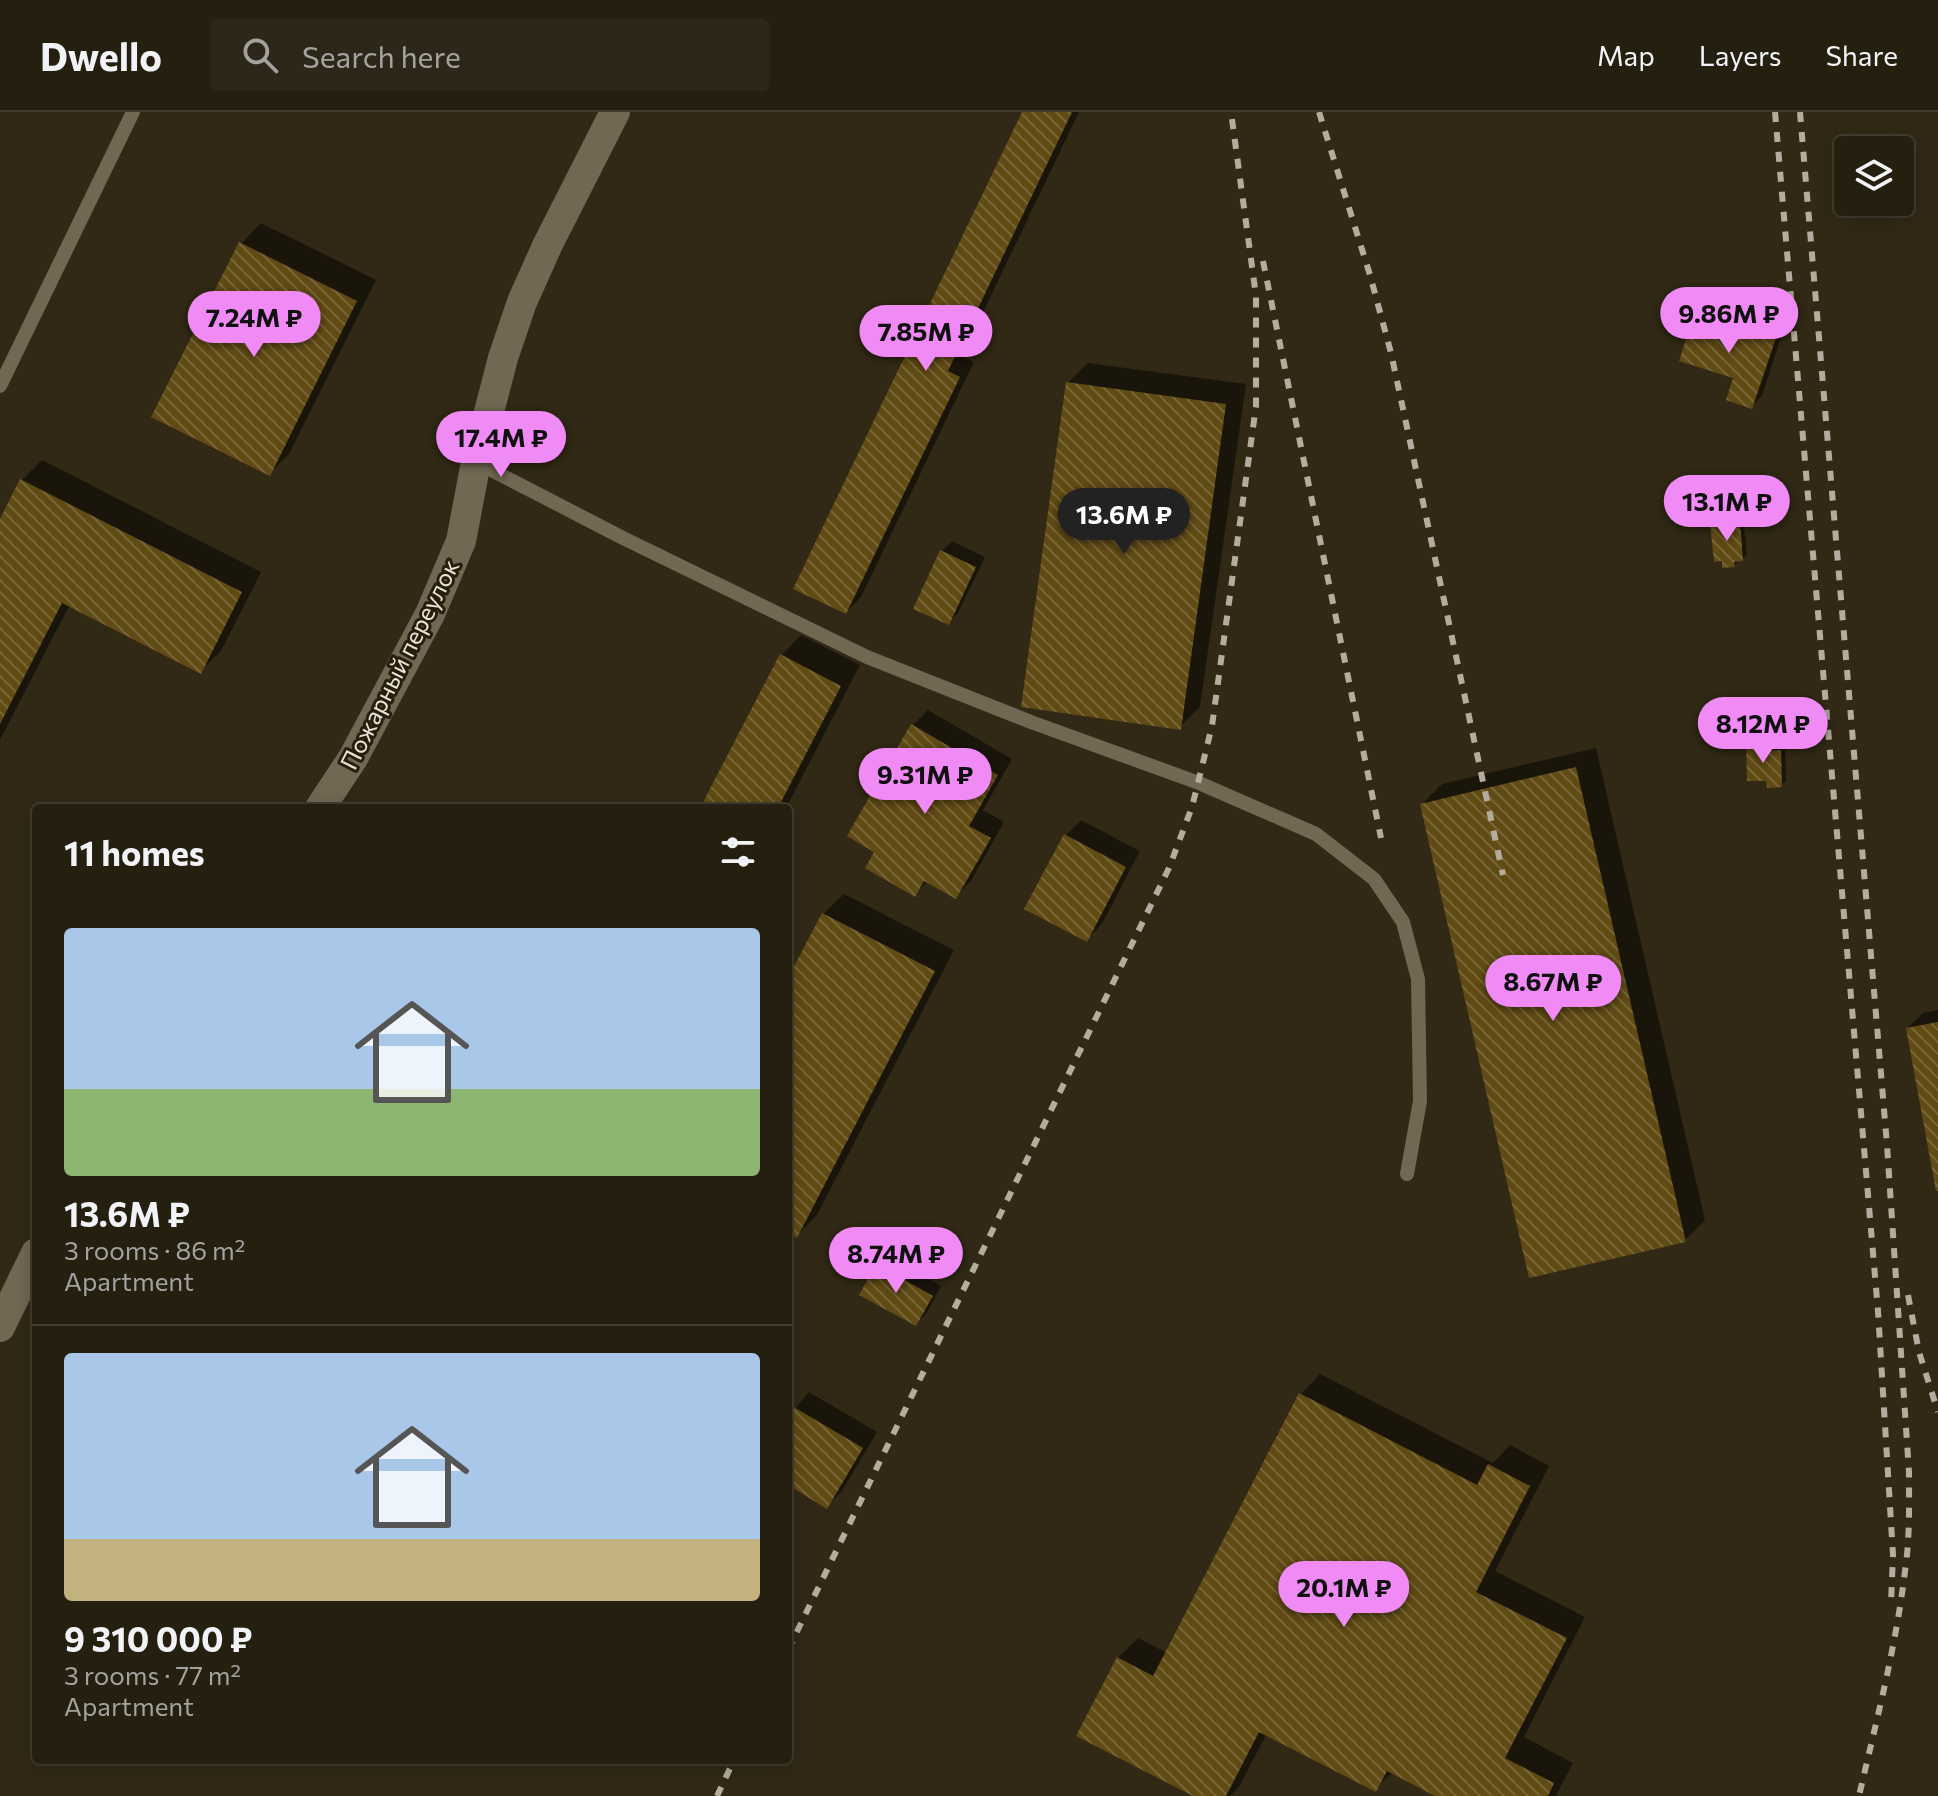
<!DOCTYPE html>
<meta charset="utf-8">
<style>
:root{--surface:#251f10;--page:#2d2719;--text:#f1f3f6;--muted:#a3a29f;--line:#423d30;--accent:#f08bf5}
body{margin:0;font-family:Commissioner,sans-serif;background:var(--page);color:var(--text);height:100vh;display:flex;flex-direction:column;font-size:30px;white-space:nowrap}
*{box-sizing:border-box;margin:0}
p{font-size:26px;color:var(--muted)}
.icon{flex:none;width:44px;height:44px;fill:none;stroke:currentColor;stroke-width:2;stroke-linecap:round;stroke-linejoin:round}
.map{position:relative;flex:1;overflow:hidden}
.drawer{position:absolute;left:32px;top:692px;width:760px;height:960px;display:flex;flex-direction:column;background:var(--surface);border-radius:8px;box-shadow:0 4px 20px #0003,0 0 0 2px var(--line)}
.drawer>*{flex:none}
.fabs{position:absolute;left:1834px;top:24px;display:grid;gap:16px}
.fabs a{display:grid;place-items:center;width:80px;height:80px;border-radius:8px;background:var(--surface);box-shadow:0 4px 20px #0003,0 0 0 2px var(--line);font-size:40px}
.price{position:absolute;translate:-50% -68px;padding:0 18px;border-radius:28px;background:var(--accent);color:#111;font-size:26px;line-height:52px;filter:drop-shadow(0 2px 4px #0008)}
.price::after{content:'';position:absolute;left:50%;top:48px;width:24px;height:18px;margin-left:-12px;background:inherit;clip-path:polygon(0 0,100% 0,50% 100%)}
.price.selected{background:#222;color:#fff}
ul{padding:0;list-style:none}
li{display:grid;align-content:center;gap:16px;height:424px;padding:0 32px}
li+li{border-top:2px solid var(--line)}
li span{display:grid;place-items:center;height:248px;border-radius:8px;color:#555}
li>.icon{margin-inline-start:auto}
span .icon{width:144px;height:144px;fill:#fffc;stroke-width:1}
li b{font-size:34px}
h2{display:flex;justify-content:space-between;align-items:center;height:96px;padding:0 32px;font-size:34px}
header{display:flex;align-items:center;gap:48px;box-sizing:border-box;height:112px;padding:0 40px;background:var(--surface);border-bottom:2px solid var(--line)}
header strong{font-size:38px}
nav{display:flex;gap:44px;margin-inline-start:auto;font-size:28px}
.search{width:560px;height:72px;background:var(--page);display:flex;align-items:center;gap:20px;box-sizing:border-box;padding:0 28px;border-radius:8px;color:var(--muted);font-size:30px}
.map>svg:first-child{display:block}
.shadow{fill:#0007}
.building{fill:url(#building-back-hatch)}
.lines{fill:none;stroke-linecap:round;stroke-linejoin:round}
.service{stroke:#716752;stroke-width:14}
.minor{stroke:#716752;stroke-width:30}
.rail{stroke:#b4ad9f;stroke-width:6;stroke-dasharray:10 10;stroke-linecap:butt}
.labels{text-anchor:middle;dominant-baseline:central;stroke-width:6;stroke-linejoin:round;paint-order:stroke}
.street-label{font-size:24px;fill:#ebe5d9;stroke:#271f0c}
</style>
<header>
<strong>Dwello</strong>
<div class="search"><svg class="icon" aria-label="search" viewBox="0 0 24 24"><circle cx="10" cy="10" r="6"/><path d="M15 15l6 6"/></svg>Search here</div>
<nav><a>Map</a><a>Layers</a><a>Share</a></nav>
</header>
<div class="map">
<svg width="1938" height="1684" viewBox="0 0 1938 1684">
<defs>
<pattern id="building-back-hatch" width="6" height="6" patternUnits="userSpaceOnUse" patternTransform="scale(2)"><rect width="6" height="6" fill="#614b14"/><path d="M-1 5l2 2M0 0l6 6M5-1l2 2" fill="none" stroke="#786536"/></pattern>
</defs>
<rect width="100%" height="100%" fill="#312915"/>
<g class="shadow">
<polygon points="1024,0 1079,0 962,244 974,250 861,485 846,500"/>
<polygon points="261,111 376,168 289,342 269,362 241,132"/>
<polygon points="1707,190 1784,216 1762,284 1752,294 1697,200"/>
<polygon points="1088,251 1246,272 1200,595 1180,615 1068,271"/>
<polygon points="42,348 261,460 221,539 200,559 70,492 0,628 0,411 22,368"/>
<polygon points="1743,404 1747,443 1734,453 1724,447 1712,411 1717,407"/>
<polygon points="952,429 985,445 958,501 948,511 942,439"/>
<polygon points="801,523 860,553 786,696 702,696 781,544"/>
<polygon points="928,598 1012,647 983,698 1004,710 971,769 956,784 928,769 915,782 877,739 913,613"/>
<polygon points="1763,623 1764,635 1785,634 1786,669 1781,673 1748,628 1752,624"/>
<polygon points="1596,636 1705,1108 1685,1128 1422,692 1442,672"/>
<polygon points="1081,708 1140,739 1102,812 1086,828 1066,723"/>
<polygon points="844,782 954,838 817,1103 797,1123 788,1119 788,870 823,802"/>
<polygon points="1938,898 1938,1076 1908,916 1923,901"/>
<polygon points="887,1144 941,1174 926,1202 916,1212 878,1154"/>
<polygon points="1320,1262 1493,1351 1510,1333 1549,1354 1495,1459 1585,1505 1524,1625 1573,1651 1556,1684 1440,1684 1393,1660 1375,1677 1267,1621 1239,1675 1230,1684 1198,1684 1118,1546 1138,1526 1167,1541 1300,1283"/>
<polygon points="809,1280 877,1320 842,1379 827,1394 788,1371 788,1305"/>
</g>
<g class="building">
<polygon points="1022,0 1072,0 948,259 960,265 846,502 793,477"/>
<polygon points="239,130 357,189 270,364 151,305"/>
<polygon points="1695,199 1776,226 1752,297 1726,288 1733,266 1679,249"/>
<polygon points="1066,270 1226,292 1181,618 1021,595"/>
<polygon points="20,367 242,480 201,562 62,491 0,612 0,407"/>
<polygon points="1740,408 1743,449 1734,450 1735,455 1722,456 1722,449 1714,450 1710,411"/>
<polygon points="940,438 976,455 949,513 913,497"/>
<polygon points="780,542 841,574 778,696 700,696"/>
<polygon points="911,612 998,663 969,714 991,726 956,787 924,769 915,785 865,756 874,740 847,724"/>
<polygon points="1746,627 1760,627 1760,639 1781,638 1782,675 1767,676 1766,669 1747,669"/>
<polygon points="1576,655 1686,1130 1529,1166 1420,692"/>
<polygon points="1064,722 1126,755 1087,830 1024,797"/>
<polygon points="822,801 935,859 797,1126 788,1121 788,866"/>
<polygon points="1938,910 1938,1079 1936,1079 1906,916"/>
<polygon points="876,1152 933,1184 916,1214 859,1183"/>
<polygon points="1299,1281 1477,1373 1488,1352 1530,1374 1476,1480 1567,1526 1505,1646 1554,1671 1548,1684 1435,1684 1387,1659 1376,1680 1259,1620 1226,1684 1193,1684 1076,1624 1117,1545 1153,1564"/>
<polygon points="792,1294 863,1336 827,1397 788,1373 788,1301"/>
</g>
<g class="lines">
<g class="service">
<polyline points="0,274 133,0"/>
<polyline points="476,350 623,426 867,545 1031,610 1199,671 1316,722 1374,767 1403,810 1418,867 1420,989 1407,1062"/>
</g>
<g class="minor">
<polyline points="320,696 353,646 430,502 461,429 476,350 503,246 522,190 548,132 615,0"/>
<polyline points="0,1215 36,1141"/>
</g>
<g class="rail">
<polyline points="1319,0 1370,163 1391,241 1503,763"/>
<polyline points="1775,0 1878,1199 1893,1443 1891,1491"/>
<path d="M1800,0L1887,1033L1909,1360C1909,1393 1910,1426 1905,1459C1896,1535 1876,1610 1859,1684"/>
<polyline points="1263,149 1381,726"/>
<polyline points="1908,1183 1919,1240 1938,1300"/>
<polyline points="788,1538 1169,756 1192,695 1212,614 1256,294 1256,184 1231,0"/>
<polyline points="717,1684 734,1648"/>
</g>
</g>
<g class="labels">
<g class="street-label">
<text transform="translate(399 552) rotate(-63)">Пожарный переулок</text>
</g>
</g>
</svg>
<div class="fabs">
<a><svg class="icon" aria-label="layers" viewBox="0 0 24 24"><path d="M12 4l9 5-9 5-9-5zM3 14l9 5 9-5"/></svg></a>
</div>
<b class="price" style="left:1729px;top:243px">9.86M ₽</b>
<b class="price" style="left:254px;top:247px">7.24M ₽</b>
<b class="price" style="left:926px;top:261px">7.85M ₽</b>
<b class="price" style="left:501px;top:367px">17.4M ₽</b>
<b class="price" style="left:1727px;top:431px">13.1M ₽</b>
<b class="price selected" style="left:1124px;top:444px">13.6M ₽</b>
<b class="price" style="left:1763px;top:653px">8.12M ₽</b>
<b class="price" style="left:925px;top:704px">9.31M ₽</b>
<b class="price" style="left:1553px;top:911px">8.67M ₽</b>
<b class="price" style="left:896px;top:1183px">8.74M ₽</b>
<b class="price" style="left:1344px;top:1517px">20.1M ₽</b>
<section class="drawer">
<h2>11 homes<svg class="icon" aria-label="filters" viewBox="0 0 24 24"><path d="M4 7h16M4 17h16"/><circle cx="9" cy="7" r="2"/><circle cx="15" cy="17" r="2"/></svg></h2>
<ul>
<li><span style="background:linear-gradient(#a9c7e8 65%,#8fb573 0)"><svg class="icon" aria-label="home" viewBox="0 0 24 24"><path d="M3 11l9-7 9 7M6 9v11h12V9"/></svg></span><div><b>13.6M ₽</b><p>3 rooms · 86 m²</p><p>Apartment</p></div></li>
<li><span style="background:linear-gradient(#a9c7e8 75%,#c2b280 0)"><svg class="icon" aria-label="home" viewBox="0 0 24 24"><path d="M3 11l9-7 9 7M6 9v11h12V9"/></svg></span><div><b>9 310 000 ₽</b><p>3 rooms · 77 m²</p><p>Apartment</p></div></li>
</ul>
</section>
</div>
